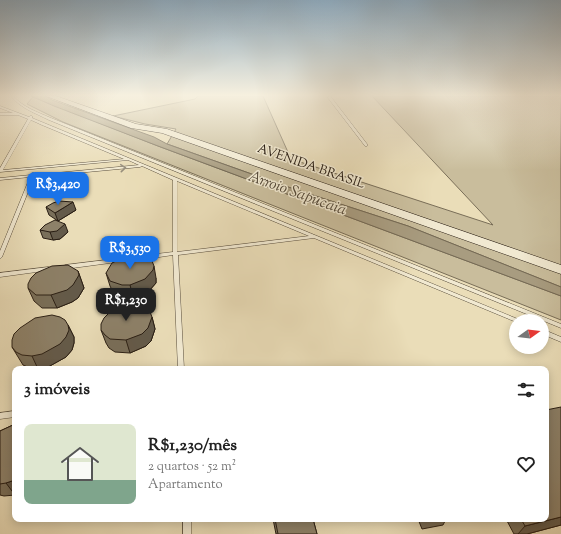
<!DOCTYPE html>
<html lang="pt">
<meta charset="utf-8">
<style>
:root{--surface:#fff;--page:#f2f2f2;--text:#222;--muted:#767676;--line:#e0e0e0;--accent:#1a73e8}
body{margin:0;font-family:"Sorts Mill Goudy",serif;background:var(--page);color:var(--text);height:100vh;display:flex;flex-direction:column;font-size:15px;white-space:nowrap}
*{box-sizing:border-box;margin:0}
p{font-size:13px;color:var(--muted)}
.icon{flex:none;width:22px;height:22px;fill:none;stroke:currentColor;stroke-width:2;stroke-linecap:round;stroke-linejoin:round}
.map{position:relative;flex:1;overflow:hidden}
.sheet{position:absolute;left:12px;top:366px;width:537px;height:156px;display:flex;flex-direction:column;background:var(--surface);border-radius:8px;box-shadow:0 2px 10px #0003}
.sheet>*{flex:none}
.needle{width:26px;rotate:75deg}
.tools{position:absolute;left:509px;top:314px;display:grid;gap:8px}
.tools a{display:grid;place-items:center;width:40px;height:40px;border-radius:50%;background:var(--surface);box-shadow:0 2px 10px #0003;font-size:20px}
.price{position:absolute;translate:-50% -34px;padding:0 9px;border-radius:8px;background:var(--accent);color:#fff;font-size:13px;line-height:26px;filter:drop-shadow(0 1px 2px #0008)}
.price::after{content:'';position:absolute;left:50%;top:24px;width:12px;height:9px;margin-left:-6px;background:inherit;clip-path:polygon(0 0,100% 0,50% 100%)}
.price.on{background:#222;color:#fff}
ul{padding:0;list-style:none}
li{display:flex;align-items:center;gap:12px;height:100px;padding:0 12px}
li+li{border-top:1px solid var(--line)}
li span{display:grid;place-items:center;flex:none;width:112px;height:80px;border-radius:8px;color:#555}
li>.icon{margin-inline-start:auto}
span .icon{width:48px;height:48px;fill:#fffc;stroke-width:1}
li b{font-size:17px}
h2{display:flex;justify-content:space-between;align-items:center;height:48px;padding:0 12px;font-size:17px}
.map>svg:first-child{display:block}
.green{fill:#c9bd9c;stroke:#796e58}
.water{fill:#a89c80;stroke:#756a55}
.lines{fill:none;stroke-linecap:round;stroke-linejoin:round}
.lane-casing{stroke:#594e3d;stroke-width:1}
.secondary-casing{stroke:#291e14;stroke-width:1}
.lane{fill:#f1e9d1;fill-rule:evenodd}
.secondary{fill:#f1e9d1;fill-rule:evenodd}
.wall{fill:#796f5a;stroke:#291e14}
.shaded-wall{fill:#635a4a;stroke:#291e14}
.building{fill:#8d8169;stroke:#291e14}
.oneway{stroke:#978e7c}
.labels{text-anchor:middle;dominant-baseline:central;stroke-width:3;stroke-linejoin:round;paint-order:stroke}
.far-street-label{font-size:13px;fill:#291e14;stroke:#f1e9d1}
.water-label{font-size:16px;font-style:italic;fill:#554a3a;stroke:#f1e9d1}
</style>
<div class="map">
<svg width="561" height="534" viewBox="0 0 561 534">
<rect width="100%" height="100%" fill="#eaddb8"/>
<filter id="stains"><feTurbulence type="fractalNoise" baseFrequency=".005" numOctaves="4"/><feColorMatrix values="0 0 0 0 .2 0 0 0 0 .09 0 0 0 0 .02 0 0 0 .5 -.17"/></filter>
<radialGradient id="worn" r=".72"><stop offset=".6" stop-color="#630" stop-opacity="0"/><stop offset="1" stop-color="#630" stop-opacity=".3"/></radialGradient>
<g class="green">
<polygon points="198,96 263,96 291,159 493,225 372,96 561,96 561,287 408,226 291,188 167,144 176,129 145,124 113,116 195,99"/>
<polygon points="33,97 158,146 561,296 561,320 63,122 27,104"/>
</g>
<polygon class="water" points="31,96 45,96 52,100 154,137 167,144 291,188 408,226 561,287 561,296 158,146 54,106"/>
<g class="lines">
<defs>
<g id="lane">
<path d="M11,96H13C23,107 37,112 51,118L561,324V328L49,120C35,113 20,108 11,96Z"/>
<polygon points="329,96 331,96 331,97 367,144 367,146 365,146 328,98"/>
<path d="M0,106L29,117L30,116H32V118L520,320L521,321H516V322L314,238L178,255L184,369H178L173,255L139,260L137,258L139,256L173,252V180L142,166L140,167L34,177L2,257L0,259V251L30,177L0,180V178L31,175L32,173H34L35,175L139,165L128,160L0,172V168L28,119L18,115H0V113H13L0,108ZM31,120L42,125L124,159L3,170ZM177,181L309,236L177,252Z"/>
<polygon points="123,258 125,259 125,261 65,269 62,267 65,265"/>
<polygon points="49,267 51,268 52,269 51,270 0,277 0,273"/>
<polygon points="542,329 561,337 561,342 542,334"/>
<polygon points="15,411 15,417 0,419 0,413"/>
<rect x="183" y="519" width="8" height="15"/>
</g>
<polygon id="secondary" points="46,96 56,96 136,124 167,129 561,265 561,274 162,133 131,128"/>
</defs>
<use href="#lane" class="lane-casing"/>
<use href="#secondary" class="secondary-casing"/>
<use href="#lane" class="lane"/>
<use href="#secondary" class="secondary"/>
</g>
<g class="wall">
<polygon points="46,207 76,210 58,221 49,215"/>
<polygon points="40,230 68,232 60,239 53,240 43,238"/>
<polygon points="78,271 84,288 78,298 72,302 57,308 42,308 34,301 28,288"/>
<polygon points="106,273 156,278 156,283 148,292 133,297 126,298 114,294 110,286"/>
<polygon points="152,317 155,329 151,341 146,346 130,353 115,352 109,348 106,343 101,330"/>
<polygon points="68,325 74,337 74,343 72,350 66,357 48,367 38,369 30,368 23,365 12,347"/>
<polygon points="561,407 561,525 527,534 514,534 506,519 546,519"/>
<polygon points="15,424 15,495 4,496 0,495 0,431"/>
<polygon points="273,519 313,519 317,534 276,534"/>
<polygon points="418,519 446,519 443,525 422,529"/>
</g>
<g class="shaded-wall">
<polygon points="73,202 76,210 58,221 55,213"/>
<polygon points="65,224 68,232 60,239 53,240 50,232"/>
<polygon points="154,266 156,278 156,283 148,292 133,297 130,285"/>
<polygon points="78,271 84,288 78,298 72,302 57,308 51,295"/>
<polygon points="152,317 155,329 151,341 146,346 130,353 126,340"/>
<polygon points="68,325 74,337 74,343 72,350 66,357 48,367 38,369 32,356"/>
<polygon points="15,480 15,495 6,483"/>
<polygon points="561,517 561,525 527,534 518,534 525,526"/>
</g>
<g class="building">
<polygon points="59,201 73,202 55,213 46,207 53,203"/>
<polygon points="55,220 65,224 57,231 50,232 40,230 45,225"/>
<polygon points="134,255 141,255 152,261 154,266 153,270 145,279 130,285 122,285 110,281 106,273 112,263 126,256"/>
<polygon points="68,265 78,271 79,275 73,285 67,290 51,295 36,295 28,288 28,284 31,278 36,273 52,266"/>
<polygon points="124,305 139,305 146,307 150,312 152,317 148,328 142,334 126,340 110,339 105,335 101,330 101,324 104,318 109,313"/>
<polygon points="52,315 60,317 65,320 68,325 69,330 66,337 60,344 42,354 32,356 22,355 16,352 12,347 12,340 14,334 20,328 35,318"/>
<polygon points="561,407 561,517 525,526 521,519 546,519 546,410"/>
<polygon points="15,424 15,480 6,483 0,484 0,431 13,425"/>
<polygon points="275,519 313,519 317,534 278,534"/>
</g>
<defs><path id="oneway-chevron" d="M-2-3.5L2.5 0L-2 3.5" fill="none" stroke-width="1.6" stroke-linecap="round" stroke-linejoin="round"/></defs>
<use class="oneway" href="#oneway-chevron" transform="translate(123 168) rotate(-5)"/>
<linearGradient id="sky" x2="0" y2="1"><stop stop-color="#8eaabe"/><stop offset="0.56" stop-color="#f6f0df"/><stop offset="1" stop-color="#f6f0df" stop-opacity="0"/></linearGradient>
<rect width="561" height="170" fill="url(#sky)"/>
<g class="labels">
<g class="far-street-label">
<text transform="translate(311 167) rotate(19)">AVENIDA BRASIL</text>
</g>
<g class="water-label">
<text transform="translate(297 194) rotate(20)">Arroio Sapucaia</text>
</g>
</g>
<rect width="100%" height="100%" filter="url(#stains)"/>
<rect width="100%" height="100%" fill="url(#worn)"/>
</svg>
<div class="tools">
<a><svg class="needle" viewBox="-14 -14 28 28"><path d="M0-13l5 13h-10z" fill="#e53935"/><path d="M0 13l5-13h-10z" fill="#767676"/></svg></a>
</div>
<b class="price" style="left:58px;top:206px">R$3,420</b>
<b class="price" style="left:130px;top:270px">R$3,530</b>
<b class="price on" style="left:126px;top:322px">R$1,230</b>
<section class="sheet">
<h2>3 imóveis<svg class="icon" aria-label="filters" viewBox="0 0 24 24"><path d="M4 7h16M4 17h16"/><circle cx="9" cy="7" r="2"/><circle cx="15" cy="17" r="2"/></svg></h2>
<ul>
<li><span style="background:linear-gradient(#dfe7d0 70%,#7fa58c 0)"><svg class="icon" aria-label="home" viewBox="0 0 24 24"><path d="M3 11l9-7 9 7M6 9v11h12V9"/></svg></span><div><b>R$1,230/mês</b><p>2 quartos · 52 m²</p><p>Apartamento</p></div><svg class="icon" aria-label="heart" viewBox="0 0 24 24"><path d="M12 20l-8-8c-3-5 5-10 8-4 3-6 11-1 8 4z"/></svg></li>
</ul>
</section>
</div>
